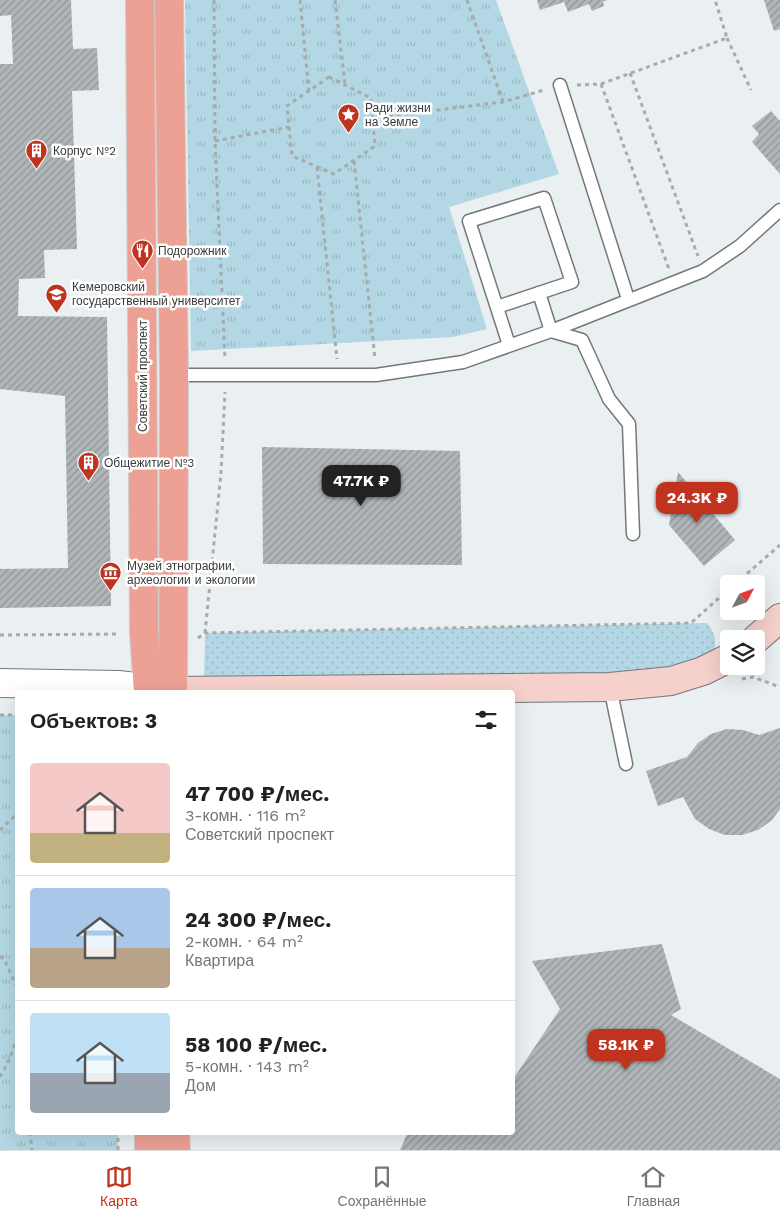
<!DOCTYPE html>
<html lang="ru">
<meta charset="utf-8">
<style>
:root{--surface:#fff;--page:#f2f2f2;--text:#222;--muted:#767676;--line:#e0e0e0;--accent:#bf331f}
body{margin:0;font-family:"Work Sans",sans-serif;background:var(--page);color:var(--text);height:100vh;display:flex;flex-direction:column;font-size:19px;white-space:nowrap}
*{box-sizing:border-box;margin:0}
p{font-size:16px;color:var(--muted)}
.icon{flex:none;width:28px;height:28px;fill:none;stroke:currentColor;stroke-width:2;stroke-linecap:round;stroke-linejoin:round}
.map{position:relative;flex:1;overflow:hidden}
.panel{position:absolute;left:15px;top:690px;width:500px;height:445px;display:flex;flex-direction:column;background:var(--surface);border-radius:5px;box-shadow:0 5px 20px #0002}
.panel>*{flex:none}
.needle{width:32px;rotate:49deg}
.fabs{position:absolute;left:720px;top:575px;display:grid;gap:10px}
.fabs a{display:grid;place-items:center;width:45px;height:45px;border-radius:5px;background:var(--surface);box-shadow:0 5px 20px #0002;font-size:25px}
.price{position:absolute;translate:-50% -42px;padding:0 11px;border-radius:10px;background:var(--accent);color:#fff;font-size:16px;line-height:32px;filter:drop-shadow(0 1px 2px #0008)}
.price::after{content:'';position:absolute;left:50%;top:30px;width:15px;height:11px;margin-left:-8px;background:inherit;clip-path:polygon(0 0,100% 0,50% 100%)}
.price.on{background:#222;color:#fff}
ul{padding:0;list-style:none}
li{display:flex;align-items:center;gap:15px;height:125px;padding:0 15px}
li+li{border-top:1px solid var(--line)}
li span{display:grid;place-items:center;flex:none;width:140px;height:100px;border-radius:5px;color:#555}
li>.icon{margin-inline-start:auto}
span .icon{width:60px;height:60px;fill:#fffc;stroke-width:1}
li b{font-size:21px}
h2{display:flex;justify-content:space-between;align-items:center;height:60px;padding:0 15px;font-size:21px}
.tab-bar{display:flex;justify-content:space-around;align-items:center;height:70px;border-top:1px solid var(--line);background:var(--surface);font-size:14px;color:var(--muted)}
.tab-bar a{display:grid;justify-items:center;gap:2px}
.tab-bar .on{color:var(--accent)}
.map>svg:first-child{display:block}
.grass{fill:url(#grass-dots)}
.park{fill:url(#park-tufts)}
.building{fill:url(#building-hatch)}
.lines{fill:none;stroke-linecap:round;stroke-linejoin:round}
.service-casing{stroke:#737879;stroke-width:15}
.tertiary-casing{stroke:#737879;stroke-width:30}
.secondary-casing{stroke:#737879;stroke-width:30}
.primary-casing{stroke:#ccc;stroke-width:30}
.path{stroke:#a7abac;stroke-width:3;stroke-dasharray:4 4;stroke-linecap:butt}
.service{stroke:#fff;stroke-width:12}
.tertiary{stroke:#fff;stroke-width:28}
.secondary{stroke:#f6d0ca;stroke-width:28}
.primary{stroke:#eda195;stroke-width:28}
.labels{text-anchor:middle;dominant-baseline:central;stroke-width:5;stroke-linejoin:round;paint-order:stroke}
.poi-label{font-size:12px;fill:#393b3c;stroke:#fff;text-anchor:start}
.street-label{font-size:12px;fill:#393b3c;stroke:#fff}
</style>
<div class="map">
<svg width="780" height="1150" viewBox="0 0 780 1150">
<defs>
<pattern id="grass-dots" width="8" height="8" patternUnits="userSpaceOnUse" patternTransform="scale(1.25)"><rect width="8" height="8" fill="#b3d7e4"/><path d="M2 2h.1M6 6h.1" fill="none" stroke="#9bb9c4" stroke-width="1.8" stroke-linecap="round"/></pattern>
<pattern id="park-tufts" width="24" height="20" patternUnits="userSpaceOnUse" patternTransform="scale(1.25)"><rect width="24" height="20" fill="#b3d7e4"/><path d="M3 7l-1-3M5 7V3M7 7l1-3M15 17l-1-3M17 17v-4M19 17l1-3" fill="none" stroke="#9bb9c4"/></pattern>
<pattern id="building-hatch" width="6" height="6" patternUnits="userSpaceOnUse" patternTransform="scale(1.25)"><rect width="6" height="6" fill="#b0b5b7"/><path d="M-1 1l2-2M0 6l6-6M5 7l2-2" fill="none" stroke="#909496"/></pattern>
</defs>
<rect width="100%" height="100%" fill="#eaeff1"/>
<path class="grass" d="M707,623C715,633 717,641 713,654L679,673L204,680L205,633Z"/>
<g class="park">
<polygon points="185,0 496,0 559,174 449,207 487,329 453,337 191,351"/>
<polygon points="0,715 18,715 18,1132 118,1133 118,1150 0,1150"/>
</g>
<g class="building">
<polygon points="0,0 71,0 73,49 97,48 99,90 72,91 77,249 44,250 45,278 19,279 18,316 107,317 111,606 0,608 0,569 68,568 65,396 0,389 0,64 13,64 11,15 0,16"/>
<polygon points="537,0 607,0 603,2 604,6 592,11 589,4 568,12 564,2 540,10"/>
<polygon points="764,0 780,0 780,29 774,31"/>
<polygon points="771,111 780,121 780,174 752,142 759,134 752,126"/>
<polygon points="262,447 460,451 462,565 263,564"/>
<polygon points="678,472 735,540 704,566 669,525"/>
<polygon points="780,728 780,809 772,820 758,830 742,835 725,835 709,829 695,819 683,797 658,806 646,771 687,757 698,743 711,734 727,729 743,730 759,735"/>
<polygon points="662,944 681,1009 671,1015 780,1079 780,1150 400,1150 408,1132 512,1132 512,1081 560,1009 532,961"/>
</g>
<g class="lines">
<defs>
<g id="service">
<polyline points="560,85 628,299"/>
<polyline points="539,293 551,331 582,340 609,399 629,424 633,534"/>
<polyline points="497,307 572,282 544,198 469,221 509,345"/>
<polyline points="174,375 376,375 463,362 551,331 703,271 740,246 780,210"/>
<polyline points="610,687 626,764"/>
</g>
<polyline id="tertiary" points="0,683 118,685 171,691"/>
<g id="secondary">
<polyline points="756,639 780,618"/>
<polyline points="172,691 610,687 671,681 703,671 729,658"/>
</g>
<g id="primary">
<polyline points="140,0 144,631 148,692"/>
<polyline points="169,0 174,375 173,692"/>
<polyline points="149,1132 149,1150"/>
<polyline points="175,1132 176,1150"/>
</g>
</defs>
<use href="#service" class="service-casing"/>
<use href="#tertiary" class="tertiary-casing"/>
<use href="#secondary" class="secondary-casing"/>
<use href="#primary" class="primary-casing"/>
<g class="path">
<polyline points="214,0 215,141 225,358"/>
<polyline points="300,0 309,91"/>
<polyline points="335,0 345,84"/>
<polyline points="467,0 503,102"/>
<polyline points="727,38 751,90"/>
<polyline points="630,73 698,256"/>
<polygon points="329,77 371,98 375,146 334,174 292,156 287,106"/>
<polyline points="601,84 669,269"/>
<polyline points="577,85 601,84 727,38 715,0"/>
<polyline points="373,118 503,102 544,90"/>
<polyline points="215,141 289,127"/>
<polyline points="354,161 375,359"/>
<polyline points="317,167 337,359"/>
<polyline points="735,584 780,545"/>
<polyline points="205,633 221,473 225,392"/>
<polyline points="0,635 120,634"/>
<polyline points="198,638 205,633 691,623 729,589"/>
<polyline points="742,679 753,677 780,687"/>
<polyline points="0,715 18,715"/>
<polyline points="0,830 18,813"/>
<polyline points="0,956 5,961 18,990"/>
<polyline points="0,1077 9,1060 18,1036"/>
<polyline points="30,1132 32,1150"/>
<polyline points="118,1150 118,1132"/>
</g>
<use href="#service" class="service"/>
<use href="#tertiary" class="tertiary"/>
<use href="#secondary" class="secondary"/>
<use href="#primary" class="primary"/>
</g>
<defs>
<symbol id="sight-pin" viewBox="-11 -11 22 30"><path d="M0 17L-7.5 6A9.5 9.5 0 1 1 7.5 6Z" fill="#bf331f" stroke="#fff"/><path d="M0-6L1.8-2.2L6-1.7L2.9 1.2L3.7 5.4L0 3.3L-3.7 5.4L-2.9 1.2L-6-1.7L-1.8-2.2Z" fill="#fff"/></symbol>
<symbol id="building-pin" viewBox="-11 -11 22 30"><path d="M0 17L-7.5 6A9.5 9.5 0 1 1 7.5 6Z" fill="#bf331f" stroke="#fff"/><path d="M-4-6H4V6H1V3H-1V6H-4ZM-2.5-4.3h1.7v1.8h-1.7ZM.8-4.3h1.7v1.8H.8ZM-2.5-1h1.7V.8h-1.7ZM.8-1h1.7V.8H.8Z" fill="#fff"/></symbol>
<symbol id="restaurant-pin" viewBox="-11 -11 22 30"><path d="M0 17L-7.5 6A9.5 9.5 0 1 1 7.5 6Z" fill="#bf331f" stroke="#fff"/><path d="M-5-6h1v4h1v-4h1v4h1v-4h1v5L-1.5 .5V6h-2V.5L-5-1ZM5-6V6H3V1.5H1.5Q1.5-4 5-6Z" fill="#fff"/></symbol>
<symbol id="university-pin" viewBox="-11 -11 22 30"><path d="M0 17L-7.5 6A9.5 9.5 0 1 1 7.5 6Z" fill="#bf331f" stroke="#fff"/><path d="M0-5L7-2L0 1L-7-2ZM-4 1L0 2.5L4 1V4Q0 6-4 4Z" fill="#fff"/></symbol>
<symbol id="museum-pin" viewBox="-11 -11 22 30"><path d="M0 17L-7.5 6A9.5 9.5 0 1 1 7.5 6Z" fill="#bf331f" stroke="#fff"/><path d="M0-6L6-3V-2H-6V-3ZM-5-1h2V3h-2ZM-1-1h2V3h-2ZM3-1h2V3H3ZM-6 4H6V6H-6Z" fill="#fff"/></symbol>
</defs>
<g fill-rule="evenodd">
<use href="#sight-pin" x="336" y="102" width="25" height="34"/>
<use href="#building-pin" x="24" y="138" width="25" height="34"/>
<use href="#restaurant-pin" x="130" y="238" width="25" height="34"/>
<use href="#university-pin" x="44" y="282" width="25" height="34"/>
<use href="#building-pin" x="76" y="450" width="25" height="34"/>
<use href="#museum-pin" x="98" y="560" width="25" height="34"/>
</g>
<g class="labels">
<g class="poi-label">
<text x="365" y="108">Ради жизни<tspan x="365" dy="14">на Земле</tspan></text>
<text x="53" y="151">Корпус №2</text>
<text x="158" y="251">Подорожник</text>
<text x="72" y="287">Кемеровский<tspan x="72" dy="14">государственный университет</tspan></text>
<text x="104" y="463">Общежитие №3</text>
<text x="127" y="566">Музей этнографии,<tspan x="127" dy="14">археологии и экологии</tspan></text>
</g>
<g class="street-label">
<text transform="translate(143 376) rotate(-90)">Советский проспект</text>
</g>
</g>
</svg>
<div class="fabs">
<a><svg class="needle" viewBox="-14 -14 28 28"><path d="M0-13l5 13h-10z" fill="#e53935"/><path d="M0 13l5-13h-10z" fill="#767676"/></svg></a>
<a><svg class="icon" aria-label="layers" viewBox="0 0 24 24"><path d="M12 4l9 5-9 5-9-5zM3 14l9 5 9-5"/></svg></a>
</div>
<b class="price on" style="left:361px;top:507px">47.7K ₽</b>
<b class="price" style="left:697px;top:524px">24.3K ₽</b>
<b class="price" style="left:626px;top:1071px">58.1K ₽</b>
<section class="panel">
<h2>Объектов: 3<svg class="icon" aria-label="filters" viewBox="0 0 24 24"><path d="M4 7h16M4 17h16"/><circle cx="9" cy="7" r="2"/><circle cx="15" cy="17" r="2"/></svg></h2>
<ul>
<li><span style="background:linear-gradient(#f6c9c9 70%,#c2b280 0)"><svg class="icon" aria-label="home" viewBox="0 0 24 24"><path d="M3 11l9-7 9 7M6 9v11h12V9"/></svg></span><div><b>47 700 ₽/мес.</b><p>3-комн. · 116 m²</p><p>Советский проспект</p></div></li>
<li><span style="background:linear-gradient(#a9c7e8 60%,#b9a48a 0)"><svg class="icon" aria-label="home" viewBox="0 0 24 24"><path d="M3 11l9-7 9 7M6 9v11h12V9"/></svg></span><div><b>24 300 ₽/мес.</b><p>2-комн. · 64 m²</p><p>Квартира</p></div></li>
<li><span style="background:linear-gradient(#bfe0f5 60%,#9aa5b1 0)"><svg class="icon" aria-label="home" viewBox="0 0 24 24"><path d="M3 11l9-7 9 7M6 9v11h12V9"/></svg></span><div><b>58 100 ₽/мес.</b><p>5-комн. · 143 m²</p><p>Дом</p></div></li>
</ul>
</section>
</div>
<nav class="tab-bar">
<a class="on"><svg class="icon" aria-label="map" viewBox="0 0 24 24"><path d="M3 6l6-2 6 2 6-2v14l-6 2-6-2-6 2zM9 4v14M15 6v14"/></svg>Карта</a>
<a><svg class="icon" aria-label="saved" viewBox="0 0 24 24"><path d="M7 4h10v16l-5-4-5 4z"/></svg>Сохранённые</a>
<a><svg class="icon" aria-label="home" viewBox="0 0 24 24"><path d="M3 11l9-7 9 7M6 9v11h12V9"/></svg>Главная</a>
</nav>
